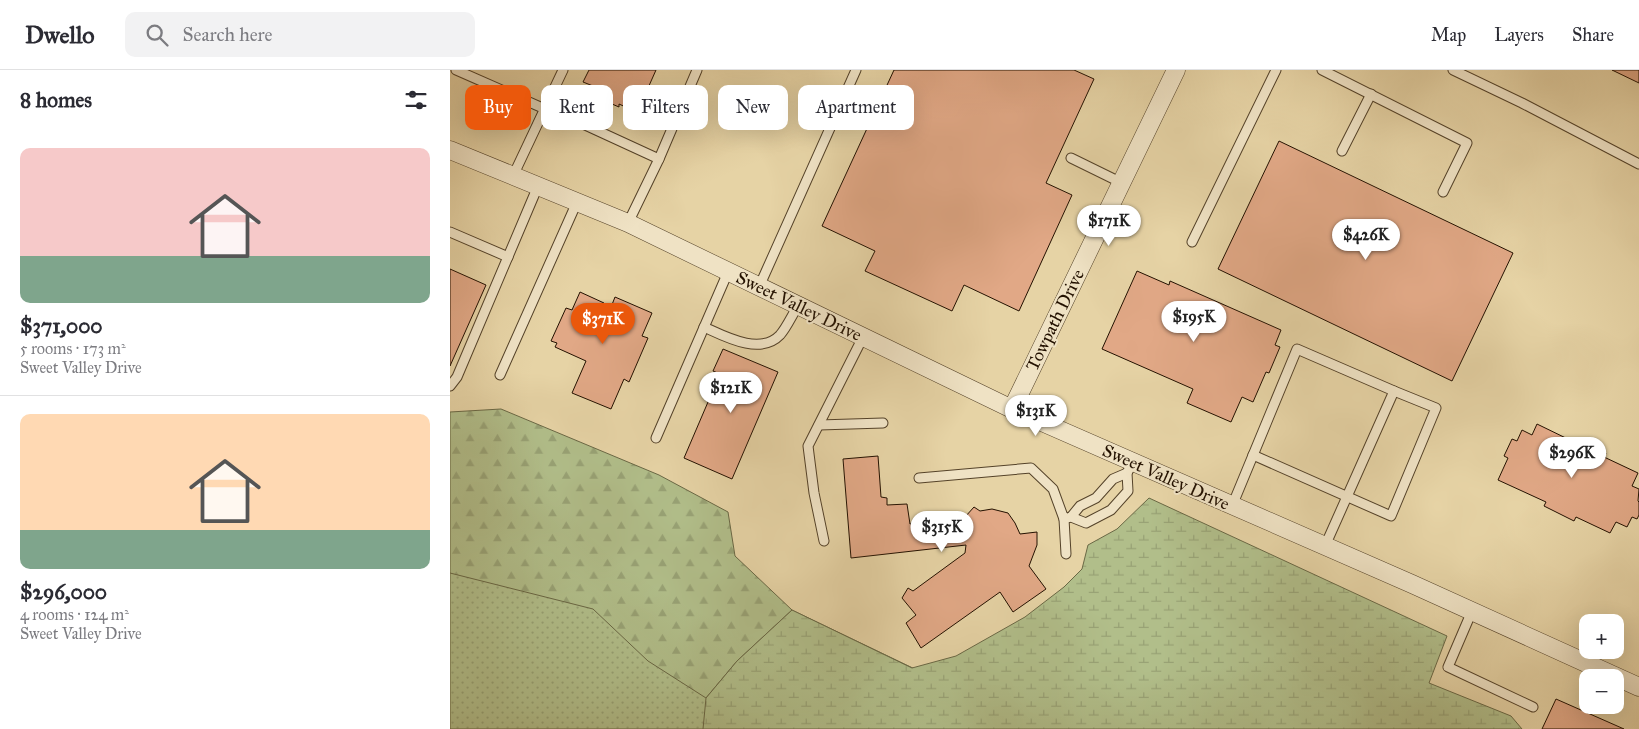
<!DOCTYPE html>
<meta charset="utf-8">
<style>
:root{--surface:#fff;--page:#f2f2f3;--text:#2b2b33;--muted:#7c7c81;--line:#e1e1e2;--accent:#ea580c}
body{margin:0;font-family:"IM FELL Great Primer",serif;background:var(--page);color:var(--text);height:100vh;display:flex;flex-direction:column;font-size:19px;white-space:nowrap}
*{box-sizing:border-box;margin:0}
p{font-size:16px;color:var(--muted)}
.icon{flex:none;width:28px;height:28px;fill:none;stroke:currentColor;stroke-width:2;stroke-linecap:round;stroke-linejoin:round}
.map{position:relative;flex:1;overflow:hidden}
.side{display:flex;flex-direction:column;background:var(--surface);width:450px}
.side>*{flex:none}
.banner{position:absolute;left:15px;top:15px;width:475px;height:45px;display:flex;gap:10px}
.tools{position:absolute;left:1129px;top:544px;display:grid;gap:10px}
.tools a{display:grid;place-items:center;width:45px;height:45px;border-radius:10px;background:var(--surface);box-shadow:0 5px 20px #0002;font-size:25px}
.price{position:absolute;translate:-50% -42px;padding:0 11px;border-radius:18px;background:#fff;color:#222;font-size:16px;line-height:32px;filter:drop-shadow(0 1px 2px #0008)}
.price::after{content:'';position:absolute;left:50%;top:30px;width:15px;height:11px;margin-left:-8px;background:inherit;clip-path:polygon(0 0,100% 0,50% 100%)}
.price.selected{background:var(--accent);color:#fff}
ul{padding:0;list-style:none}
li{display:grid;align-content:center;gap:10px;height:265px;padding:0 20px}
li+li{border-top:1px solid var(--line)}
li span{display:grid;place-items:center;height:155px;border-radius:10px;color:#555}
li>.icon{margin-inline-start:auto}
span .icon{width:90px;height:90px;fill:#fffc;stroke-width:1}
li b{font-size:21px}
h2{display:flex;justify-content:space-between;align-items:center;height:60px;padding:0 20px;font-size:21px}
.tag{padding:0 18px;border-radius:10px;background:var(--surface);box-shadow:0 5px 20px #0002;font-size:18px;line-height:45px}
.tag.selected{background:var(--accent);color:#fff}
header{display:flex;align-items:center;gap:30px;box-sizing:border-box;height:70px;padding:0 25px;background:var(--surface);border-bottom:1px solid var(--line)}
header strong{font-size:24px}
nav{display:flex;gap:28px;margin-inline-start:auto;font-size:18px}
.search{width:350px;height:45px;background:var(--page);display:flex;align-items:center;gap:12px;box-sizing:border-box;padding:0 18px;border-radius:10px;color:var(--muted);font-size:19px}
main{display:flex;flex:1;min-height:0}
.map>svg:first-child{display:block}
.grass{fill:url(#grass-dots);stroke:#6a6845}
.forest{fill:url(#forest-firs);stroke:#6a6845}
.wetland{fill:url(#wetland-marsh);stroke:#6a6845}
.building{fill:#e1a886;stroke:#231100}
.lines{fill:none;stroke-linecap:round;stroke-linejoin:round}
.service-casing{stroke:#544229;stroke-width:11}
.minor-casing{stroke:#544229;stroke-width:19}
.service{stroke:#efe2c4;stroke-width:9}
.minor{stroke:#efe2c4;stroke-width:18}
.labels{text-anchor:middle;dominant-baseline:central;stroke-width:4;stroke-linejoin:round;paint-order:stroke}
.street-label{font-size:18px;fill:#231100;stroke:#efe2c4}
</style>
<header>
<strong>Dwello</strong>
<div class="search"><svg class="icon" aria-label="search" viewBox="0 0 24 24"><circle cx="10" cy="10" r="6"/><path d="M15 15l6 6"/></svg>Search here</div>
<nav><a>Map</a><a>Layers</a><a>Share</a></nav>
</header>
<main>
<section class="side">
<h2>8 homes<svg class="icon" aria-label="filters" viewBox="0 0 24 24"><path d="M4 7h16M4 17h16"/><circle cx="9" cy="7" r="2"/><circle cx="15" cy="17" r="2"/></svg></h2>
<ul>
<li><span style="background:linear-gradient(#f6c9c9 70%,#7fa58c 0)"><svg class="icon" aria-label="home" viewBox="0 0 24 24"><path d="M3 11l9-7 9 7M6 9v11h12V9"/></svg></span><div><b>$371,000</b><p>5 rooms · 173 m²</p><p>Sweet Valley Drive</p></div></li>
<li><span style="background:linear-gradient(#ffd9b3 75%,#7fa58c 0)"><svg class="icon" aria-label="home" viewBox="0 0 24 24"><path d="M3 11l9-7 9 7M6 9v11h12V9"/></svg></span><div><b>$296,000</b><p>4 rooms · 124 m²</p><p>Sweet Valley Drive</p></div></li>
</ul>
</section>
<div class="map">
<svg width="1189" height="659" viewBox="0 0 1189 659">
<defs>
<pattern id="grass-dots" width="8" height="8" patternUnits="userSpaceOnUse" patternTransform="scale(1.25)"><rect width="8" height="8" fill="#b1be8a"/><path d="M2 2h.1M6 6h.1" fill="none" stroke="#98a275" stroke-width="1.8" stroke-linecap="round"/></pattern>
<pattern id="forest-firs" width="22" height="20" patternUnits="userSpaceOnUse" patternTransform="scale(1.25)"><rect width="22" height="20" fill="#b1be8a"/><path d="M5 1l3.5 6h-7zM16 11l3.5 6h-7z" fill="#98a275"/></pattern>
<pattern id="wetland-marsh" width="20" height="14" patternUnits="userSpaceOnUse" patternTransform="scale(1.25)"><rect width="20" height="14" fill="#b1be8a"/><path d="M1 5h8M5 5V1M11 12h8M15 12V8" fill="none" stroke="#98a275"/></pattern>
</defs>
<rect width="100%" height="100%" fill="#e6d3a5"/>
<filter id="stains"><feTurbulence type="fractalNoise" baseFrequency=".004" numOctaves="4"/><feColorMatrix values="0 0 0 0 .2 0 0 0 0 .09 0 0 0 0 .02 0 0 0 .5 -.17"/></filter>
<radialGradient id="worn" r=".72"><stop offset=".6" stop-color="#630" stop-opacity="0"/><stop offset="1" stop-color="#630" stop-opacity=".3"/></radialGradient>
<polygon class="grass" points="10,381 590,659 0,659 0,382"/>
<polygon class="forest" points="51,339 209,405 278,442 285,486 342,540 287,591 256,628 198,591 143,539 0,503 0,342"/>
<polygon class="wetland" points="699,428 997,566 979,613 1061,646 1072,659 253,659 256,628 287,591 342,540 462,598 506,586 575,547 614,517 632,499 638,475 667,459"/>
<g class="building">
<polygon points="139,0 206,0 190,36 182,33 180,39 169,34 169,37 148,28 149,25 141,22 143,16 133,12"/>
<polygon points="444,0 624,0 644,9 596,113 622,125 569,241 514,215 502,241 415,201 425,181 372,156"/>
<polygon points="1162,0 1189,0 1189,13"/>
<polygon points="829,71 1063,183 1002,311 768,199"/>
<polygon points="0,199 36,215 0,296"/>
<polygon points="687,201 719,215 720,211 831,260 825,275 830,277 819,303 816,302 803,332 792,327 781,352 737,333 743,319 652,279"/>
<polygon points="130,222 154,233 148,247 156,250 165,227 202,243 192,266 198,268 179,312 174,309 161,339 122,323 136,291 105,277 107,273 101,271 116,238 122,240"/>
<polygon points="273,279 328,302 282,409 234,388 270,304 263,301"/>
<polygon points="1087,354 1124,372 1126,369 1156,383 1154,387 1188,403 1182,416 1189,419 1188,431 1189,432 1189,445 1187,449 1182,447 1177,457 1166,452 1160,463 1126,447 1124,451 1094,436 1096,432 1048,410 1058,388 1054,386 1062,369 1067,371 1072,360 1082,365"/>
<polygon points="428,386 431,427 437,428 437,435 457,434 460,454 473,452 472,444 479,443 480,450 515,447 524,437 530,441 542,439 558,443 565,453 570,464 587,462 587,475 579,496 596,519 563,542 550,522 471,578 456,553 466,545 452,528 458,518 463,521 515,483 516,475 401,488 393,389"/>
<polygon points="1106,629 1174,659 1092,659"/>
</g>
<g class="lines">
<defs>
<g id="service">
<polyline points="6,0 95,39"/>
<polyline points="872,0 1017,73 993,122"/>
<polyline points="1003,0 1072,33 1189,94"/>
<polyline points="122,49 209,89"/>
<polyline points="892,81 921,24"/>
<polyline points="621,88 672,113"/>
<polyline points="63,106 113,0"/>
<polyline points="178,153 209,89 247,0"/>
<polyline points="0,162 58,187"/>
<polyline points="742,172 826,0"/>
<polyline points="309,217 406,0"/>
<path d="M254,257C274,266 310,286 330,265C337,257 342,245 348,236"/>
<polyline points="50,305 127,132"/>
<polyline points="0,316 7,307 88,116"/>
<polyline points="369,355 433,353"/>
<polyline points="206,368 278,202"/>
<polyline points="803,385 941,446 986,338 944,321"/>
<polyline points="469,408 581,398 603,419 614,449 621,447 636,453 661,440 678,421 677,403 683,392"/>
<polyline points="782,436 847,279 944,321 875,476"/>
<polyline points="621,447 630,436 646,428 663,409 677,403"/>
<polyline points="614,449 616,484"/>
<polyline points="374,471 364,423 358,376 413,267"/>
<polyline points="1022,541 998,597 1083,637"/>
</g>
<g id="minor">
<polyline points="0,80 178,153 562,339 962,514 1189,617"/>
<polyline points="562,339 726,0"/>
</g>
</defs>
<use href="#service" class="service-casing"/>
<use href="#minor" class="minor-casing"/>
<use href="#service" class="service"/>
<use href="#minor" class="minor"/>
</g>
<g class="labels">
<g class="street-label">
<text transform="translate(349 236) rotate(26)">Sweet Valley Drive</text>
<text transform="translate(605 250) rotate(-64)">Towpath Drive</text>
<text transform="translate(716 407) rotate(24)">Sweet Valley Drive</text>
</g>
</g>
<rect width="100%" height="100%" filter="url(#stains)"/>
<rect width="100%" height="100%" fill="url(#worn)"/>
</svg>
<div class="tools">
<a>+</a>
<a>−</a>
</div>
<b class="price" style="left:659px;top:177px">$171K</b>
<b class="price" style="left:916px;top:191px">$426K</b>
<b class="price" style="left:744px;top:273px">$195K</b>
<b class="price selected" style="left:153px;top:275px">$371K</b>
<b class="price" style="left:281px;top:344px">$121K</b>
<b class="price" style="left:586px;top:367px">$131K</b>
<b class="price" style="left:1122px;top:409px">$296K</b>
<b class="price" style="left:492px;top:483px">$315K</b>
<div class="banner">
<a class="tag selected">Buy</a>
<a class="tag">Rent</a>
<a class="tag">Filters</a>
<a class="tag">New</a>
<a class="tag">Apartment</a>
</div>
</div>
</main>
